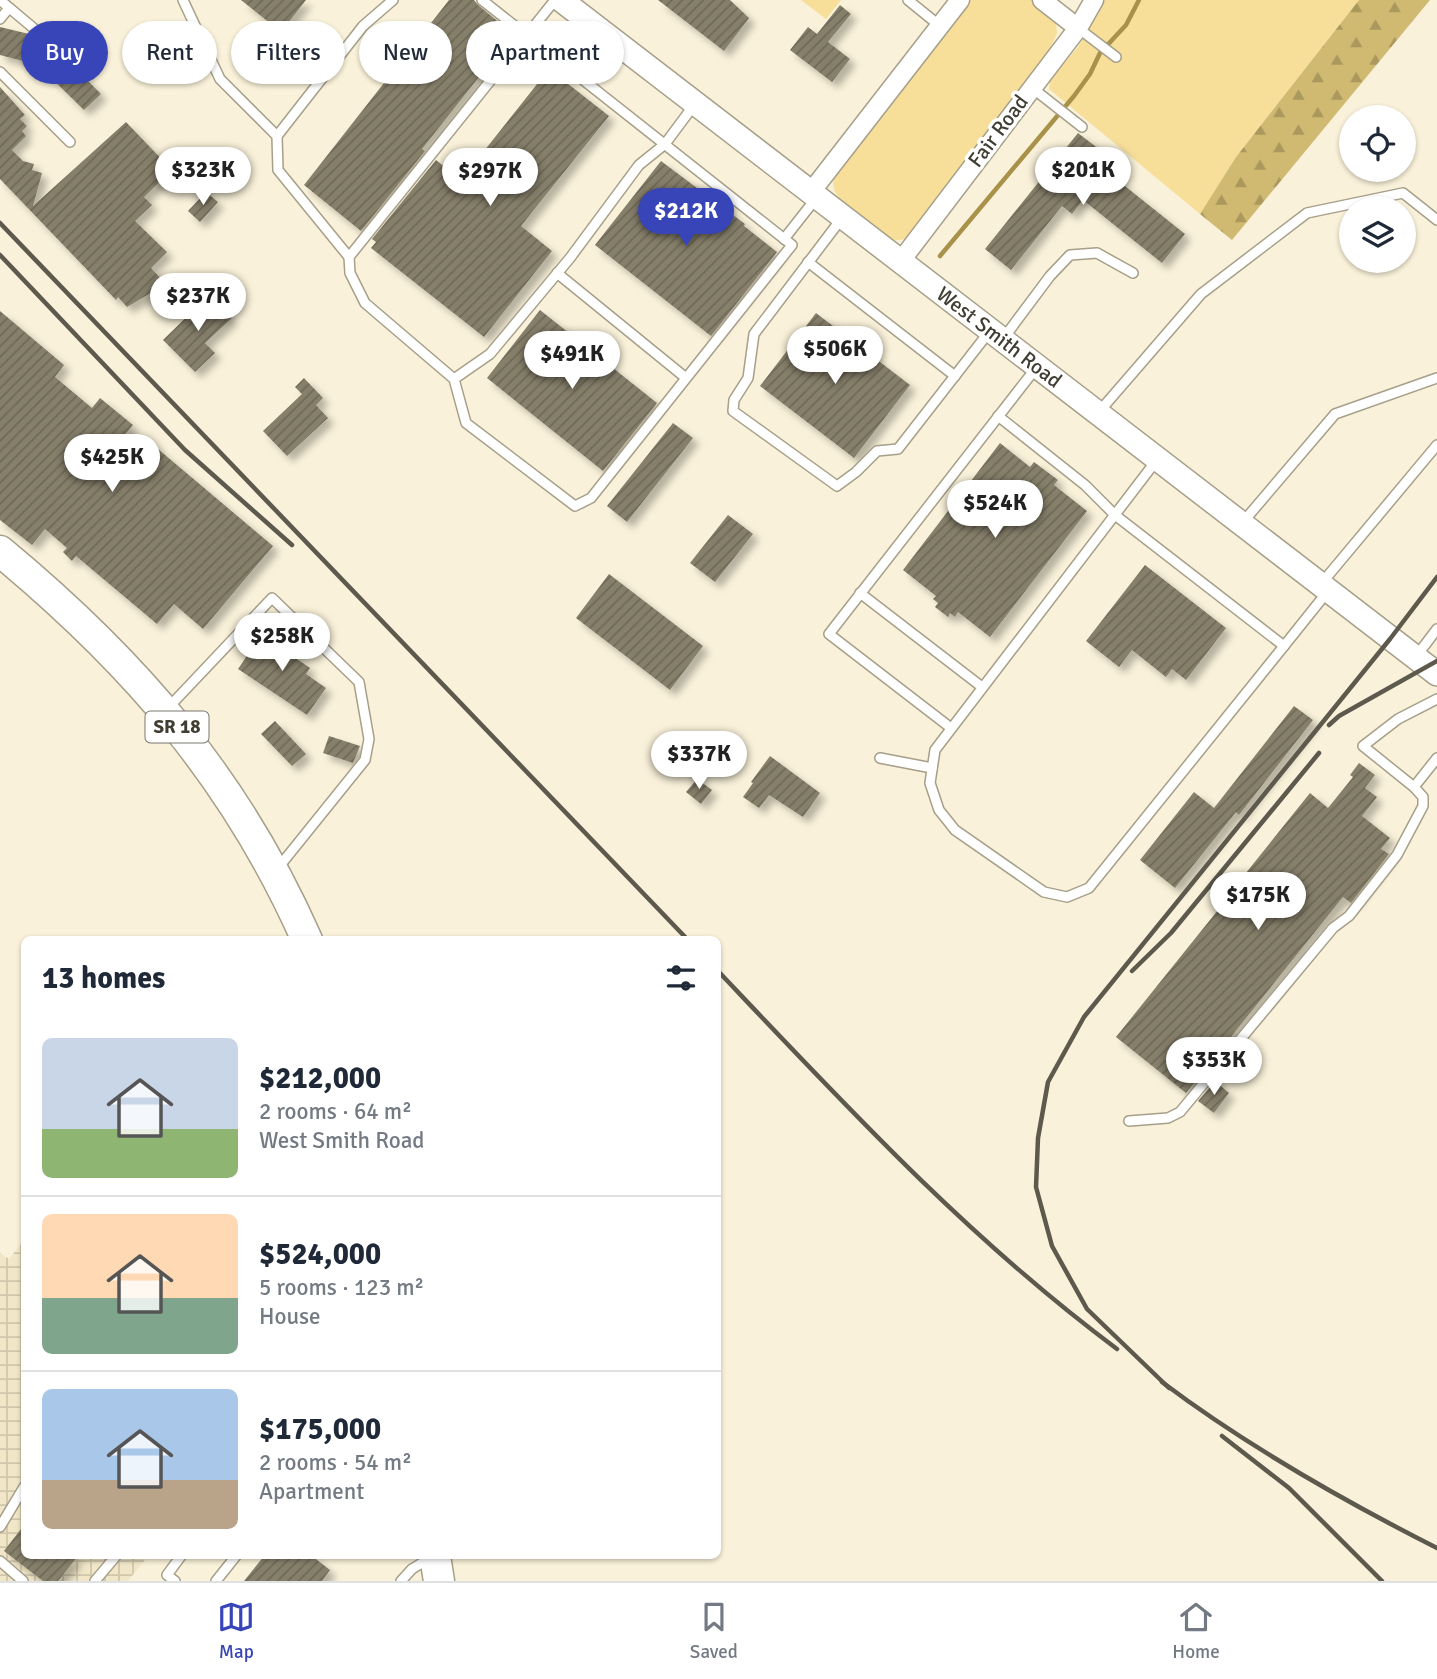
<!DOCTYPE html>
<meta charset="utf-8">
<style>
:root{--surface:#fff;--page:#f6f6f7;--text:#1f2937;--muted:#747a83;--line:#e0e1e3;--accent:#3745b8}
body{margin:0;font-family:Signika,sans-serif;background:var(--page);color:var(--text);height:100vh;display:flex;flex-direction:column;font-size:26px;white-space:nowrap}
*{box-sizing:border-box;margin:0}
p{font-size:23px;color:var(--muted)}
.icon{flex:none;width:38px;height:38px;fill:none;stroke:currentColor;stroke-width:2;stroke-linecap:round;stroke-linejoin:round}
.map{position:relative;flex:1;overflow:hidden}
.drawer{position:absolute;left:21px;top:936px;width:700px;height:623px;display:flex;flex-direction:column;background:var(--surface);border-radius:10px;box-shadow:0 2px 5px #0004}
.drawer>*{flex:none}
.banner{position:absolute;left:21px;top:21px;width:700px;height:63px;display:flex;gap:14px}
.buttons{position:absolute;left:1339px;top:105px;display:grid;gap:14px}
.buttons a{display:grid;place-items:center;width:77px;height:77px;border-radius:50%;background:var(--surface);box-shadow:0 2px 5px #0004;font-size:35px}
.price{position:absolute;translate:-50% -60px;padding:0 16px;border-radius:24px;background:#fff;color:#222;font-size:23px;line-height:46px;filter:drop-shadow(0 2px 4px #0008)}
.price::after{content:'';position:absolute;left:50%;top:42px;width:21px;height:16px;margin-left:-10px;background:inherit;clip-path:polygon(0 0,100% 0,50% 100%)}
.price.active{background:var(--accent);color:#fff}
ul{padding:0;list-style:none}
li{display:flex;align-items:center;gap:21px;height:175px;padding:0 21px}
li+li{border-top:2px solid var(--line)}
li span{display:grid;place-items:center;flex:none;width:196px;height:140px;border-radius:10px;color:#555}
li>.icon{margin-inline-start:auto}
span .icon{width:84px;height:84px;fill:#fffc;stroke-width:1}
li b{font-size:30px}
h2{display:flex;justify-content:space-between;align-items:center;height:84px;padding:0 21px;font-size:30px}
.pill{padding:0 24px;border-radius:32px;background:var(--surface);box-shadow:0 2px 5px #0004;font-size:24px;line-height:63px}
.pill.active{background:var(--accent);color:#fff}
.menu{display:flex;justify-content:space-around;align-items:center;height:98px;border-top:2px solid var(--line);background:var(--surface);font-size:19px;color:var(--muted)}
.menu a{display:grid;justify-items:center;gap:4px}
.menu .active{color:var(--accent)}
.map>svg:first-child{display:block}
.industrial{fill:url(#industrial-grid)}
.grass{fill:#f7df9a}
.forest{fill:url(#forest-firs)}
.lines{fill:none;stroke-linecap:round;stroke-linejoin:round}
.stream{stroke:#a89149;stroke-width:4.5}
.building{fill:url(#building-hatch);filter:url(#shadow)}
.service-casing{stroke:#a69f89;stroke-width:12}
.minor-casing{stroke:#a69f89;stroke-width:21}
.tertiary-casing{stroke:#a69f89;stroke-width:26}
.trunk-casing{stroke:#a69f89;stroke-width:33}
.service{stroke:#fff;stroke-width:9}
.minor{stroke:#fff;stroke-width:18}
.tertiary{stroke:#fff;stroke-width:23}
.trunk{stroke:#fff;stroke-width:30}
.rail{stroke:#5d594d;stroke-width:4.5}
.labels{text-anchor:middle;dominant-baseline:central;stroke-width:7;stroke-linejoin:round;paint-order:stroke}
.shield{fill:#fff;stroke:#797770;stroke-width:2}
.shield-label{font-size:19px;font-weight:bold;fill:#403d33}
.street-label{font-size:21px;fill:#403d33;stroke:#fff}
</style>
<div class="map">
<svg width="1437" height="1581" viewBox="0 0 1437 1581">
<defs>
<pattern id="industrial-grid" width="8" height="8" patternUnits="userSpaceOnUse" patternTransform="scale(1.75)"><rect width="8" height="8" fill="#f1e7c8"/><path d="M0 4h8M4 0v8" fill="none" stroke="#d0c7ac"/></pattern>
<pattern id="forest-firs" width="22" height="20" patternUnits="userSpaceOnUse" patternTransform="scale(1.75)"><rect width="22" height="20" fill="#d0b971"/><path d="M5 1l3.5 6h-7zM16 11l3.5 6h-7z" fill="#aa985d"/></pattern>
<pattern id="building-hatch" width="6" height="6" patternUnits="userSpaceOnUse" patternTransform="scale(1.75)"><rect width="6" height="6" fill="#867f6a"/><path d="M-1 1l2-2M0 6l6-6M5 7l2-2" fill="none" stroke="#6f6958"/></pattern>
<filter id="shadow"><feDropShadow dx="6" dy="6" stdDeviation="3.5" flood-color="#0004"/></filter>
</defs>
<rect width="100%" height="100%" fill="#f9f1d9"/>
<polygon class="industrial" points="24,1240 24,1556 148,1556 128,1581 0,1581 0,1253 9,1259"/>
<g class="grass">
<polygon points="801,0 841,0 826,19"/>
<path d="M970,0H1034L1056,21L1057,33L1051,47L916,228L905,239L891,241C877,229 840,207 834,189C831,180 836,172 842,164Z"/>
<polygon points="1104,0 1359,0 1236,157 1200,214 1049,89 1050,80 1078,47"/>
</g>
<polygon class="forest" points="1359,0 1430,0 1232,240 1200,214 1236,157"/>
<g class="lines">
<polyline class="stream" points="940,256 1074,96 1090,74 1100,53 1126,25 1139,0"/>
</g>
<g class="building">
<polygon points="241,0 306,0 281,32"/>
<polygon points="449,0 474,0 478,5 513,34 422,149 425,151 361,231 304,185"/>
<polygon points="658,0 730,0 749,18 724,51"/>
<polygon points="840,5 851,14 828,42 850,59 832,82 790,50 808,27 817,34"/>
<polygon points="0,27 29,34 42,44 49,42 101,94 84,110 38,65 0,55"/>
<polygon points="549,69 609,116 521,226 552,251 484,337 371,248 376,242 372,239 436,160 461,180"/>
<polygon points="0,87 25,115 20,119 27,126 22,131 26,136 12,150 23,161 34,164 32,170 42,173 33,206 126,122 172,170 144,197 152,205 135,221 167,252 151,268 166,284 127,307 118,297 116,300 0,179"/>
<polygon points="1078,133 1104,153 1096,163 1185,234 1162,263 1083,200 1072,214 1062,206 1011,270 985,249"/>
<polygon points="661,161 745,224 744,226 777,252 711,336 595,245"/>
<polygon points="206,192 218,202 200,222 188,211"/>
<polygon points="209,295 232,318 205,343 215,353 195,372 163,340"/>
<polygon points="540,310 657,403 603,471 487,378"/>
<polygon points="0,311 64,365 55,377 92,408 100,398 133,425 124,436 144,453 152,444 273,546 203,629 174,604 157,624 76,556 72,561 63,552 67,548 45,529 32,545 0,520"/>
<polygon points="816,313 910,385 854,458 760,386"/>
<polygon points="304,378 323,398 316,405 328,418 287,456 263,431 302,394 295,387"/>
<polygon points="673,423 693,438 627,522 607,506"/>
<polygon points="1000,443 1030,467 1034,462 1058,480 1054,485 1087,511 990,637 958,612 955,617 950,613 948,617 935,607 938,603 933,599 936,596 903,570"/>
<polygon points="728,515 753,534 715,582 690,563"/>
<polygon points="1145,565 1226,628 1186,680 1172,669 1166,677 1132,650 1119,667 1086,641"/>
<polygon points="609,574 703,646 670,690 576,618"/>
<polygon points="266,628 286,641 281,648 310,668 306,674 326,688 307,715 238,669"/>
<polygon points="1294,706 1313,720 1239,815 1236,812 1175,888 1140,860 1194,792 1214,808"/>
<polygon points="275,721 306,754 292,766 261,734"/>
<polygon points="329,736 360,746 353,763 323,753"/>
<polygon points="770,756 820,793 803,817 769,795 759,808 743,797 753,783 751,782"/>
<polygon points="1359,763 1375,775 1365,788 1377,797 1362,816 1390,838 1381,849 1389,854 1351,903 1343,897 1186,1093 1116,1037 1222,905 1215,899 1223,890 1229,894 1310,793 1328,808 1353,777 1350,775"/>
<polygon points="697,779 712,790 701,804 686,792"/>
<polygon points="1215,1081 1229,1093 1214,1113 1198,1101"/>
<polygon points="24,1525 24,1556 78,1556 58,1581 43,1581 4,1551"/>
<polygon points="264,1556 312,1556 330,1570 322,1581 244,1581"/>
</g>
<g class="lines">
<defs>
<g id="service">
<polyline points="0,0 44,37"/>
<polyline points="183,0 220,79 277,136 278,170 349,257"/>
<polyline points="482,0 792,245 591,498 575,506 466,423 454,379 365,303 350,273 349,257 527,35 555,0"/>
<polyline points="908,0 940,26"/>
<polyline points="0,19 9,8"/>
<polyline points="1078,28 1116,57"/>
<polyline points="0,72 70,142"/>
<polyline points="1031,87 1082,127"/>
<polyline points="277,136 363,26 393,0"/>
<polyline points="842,218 754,334 748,378 734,400 733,411 837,486 856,472 877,451 898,449 989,332"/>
<polyline points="784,239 817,197"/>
<polyline points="808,262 955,376"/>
<polyline points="557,273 686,378"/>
<polyline points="1003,339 1050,276 1070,255 1097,253 1133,273"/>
<polyline points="454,379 490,354 570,258 639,165 665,144 694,105"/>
<polyline points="1098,413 1201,294 1307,213 1403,193 1437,220"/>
<polyline points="998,416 1085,485 1115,515 1284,646 1328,591"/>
<polyline points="1156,461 935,750 930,783 939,810 955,830 1044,892 1067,897 1089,888 1284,646"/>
<polyline points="1243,522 1335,414 1437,378"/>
<polyline points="1321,584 1437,445"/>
<polyline points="860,593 982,687"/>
<polyline points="1415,658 1437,629"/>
<polyline points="1437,699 1398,719 1363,746 1414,787 1437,758"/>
<polyline points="168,708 272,598 359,682 369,739 365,760 278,868"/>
<polyline points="951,728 829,634 1036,368"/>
<polyline points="880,758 932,768"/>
<polyline points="1129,1121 1168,1118 1180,1112 1333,928 1349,916 1397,855 1423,806 1423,797 1414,787"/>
<polyline points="0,1527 24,1487"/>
<polyline points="0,1561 23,1581"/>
<polyline points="95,1581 116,1556"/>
<polyline points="175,1581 167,1575 181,1556"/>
<polyline points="216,1581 236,1556"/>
<polyline points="401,1581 412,1569 430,1558"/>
</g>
<g id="minor">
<polyline points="1042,0 1078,28"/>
<polyline points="811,192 960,0"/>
<polyline points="900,262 1078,28 1094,0"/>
</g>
<g id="tertiary">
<path id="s1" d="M561,0L1437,674"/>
</g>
<g id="trunk">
<path d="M0,551C134,662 236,779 307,940"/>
<polyline points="435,1556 439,1581"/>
</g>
</defs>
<use href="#service" class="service-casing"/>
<use href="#minor" class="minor-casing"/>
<use href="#tertiary" class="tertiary-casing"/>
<use href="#trunk" class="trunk-casing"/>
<use href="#service" class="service"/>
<use href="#minor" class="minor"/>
<use href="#tertiary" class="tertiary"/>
<use href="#trunk" class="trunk"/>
<g class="rail">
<polyline points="0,223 688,940"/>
<polyline points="0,255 185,450 292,545"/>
<polyline points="1329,725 1339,716 1437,661"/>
<path d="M718,971C845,1105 968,1238 1117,1349"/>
<polyline points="1132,971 1171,933 1319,753"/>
<path d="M1162,1382C1247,1446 1342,1500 1437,1548"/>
<polyline points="1169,1388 1087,1309 1052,1246 1036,1187 1038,1138 1048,1082 1084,1017 1390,639 1437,577"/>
<polyline points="1222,1436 1289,1488 1382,1581"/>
</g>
</g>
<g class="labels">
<rect class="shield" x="145.5" y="711.5" width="63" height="31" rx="5"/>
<g class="shield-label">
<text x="177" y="727">SR 18</text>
</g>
<g class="street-label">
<text transform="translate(998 131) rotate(-53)">Fair Road</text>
<text stroke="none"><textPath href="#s1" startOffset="553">West Smith Road</textPath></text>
</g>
</g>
</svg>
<div class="buttons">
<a><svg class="icon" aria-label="locate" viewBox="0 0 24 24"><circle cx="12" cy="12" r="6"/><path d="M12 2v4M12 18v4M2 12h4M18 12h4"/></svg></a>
<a><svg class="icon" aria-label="layers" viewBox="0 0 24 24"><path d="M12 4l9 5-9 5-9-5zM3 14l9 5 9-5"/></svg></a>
</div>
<b class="price" style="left:203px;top:207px">$323K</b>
<b class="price" style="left:1083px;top:207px">$201K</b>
<b class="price" style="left:490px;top:208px">$297K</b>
<b class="price active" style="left:686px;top:248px">$212K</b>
<b class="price" style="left:198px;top:333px">$237K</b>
<b class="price" style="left:835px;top:386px">$506K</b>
<b class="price" style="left:572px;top:391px">$491K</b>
<b class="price" style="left:112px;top:494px">$425K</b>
<b class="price" style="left:995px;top:540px">$524K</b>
<b class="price" style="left:282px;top:673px">$258K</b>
<b class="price" style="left:699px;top:791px">$337K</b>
<b class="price" style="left:1258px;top:932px">$175K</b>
<b class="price" style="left:1214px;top:1097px">$353K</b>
<div class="banner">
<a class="pill active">Buy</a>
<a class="pill">Rent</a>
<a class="pill">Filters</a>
<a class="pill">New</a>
<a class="pill">Apartment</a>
</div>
<section class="drawer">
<h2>13 homes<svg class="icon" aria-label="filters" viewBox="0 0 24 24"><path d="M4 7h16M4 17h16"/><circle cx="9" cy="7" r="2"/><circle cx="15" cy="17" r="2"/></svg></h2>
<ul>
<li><span style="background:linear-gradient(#c9d6e8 65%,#8fb573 0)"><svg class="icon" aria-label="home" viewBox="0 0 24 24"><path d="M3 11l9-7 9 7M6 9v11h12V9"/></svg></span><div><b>$212,000</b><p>2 rooms · 64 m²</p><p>West Smith Road</p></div></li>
<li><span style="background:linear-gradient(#ffd9b3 60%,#7fa58c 0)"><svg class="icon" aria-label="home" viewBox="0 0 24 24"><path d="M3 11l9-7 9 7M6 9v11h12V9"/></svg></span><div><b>$524,000</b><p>5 rooms · 123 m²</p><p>House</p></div></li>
<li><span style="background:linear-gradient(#a9c7e8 65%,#b9a48a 0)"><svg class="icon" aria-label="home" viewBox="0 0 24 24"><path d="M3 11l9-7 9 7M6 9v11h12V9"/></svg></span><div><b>$175,000</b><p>2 rooms · 54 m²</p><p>Apartment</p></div></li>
</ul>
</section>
</div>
<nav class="menu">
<a class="active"><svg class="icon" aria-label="map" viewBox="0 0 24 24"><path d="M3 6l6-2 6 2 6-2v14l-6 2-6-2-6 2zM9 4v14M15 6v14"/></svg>Map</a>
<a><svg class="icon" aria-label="saved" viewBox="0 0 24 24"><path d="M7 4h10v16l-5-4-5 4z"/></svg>Saved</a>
<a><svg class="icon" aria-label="home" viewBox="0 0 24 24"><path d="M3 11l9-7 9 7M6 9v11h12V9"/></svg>Home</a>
</nav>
